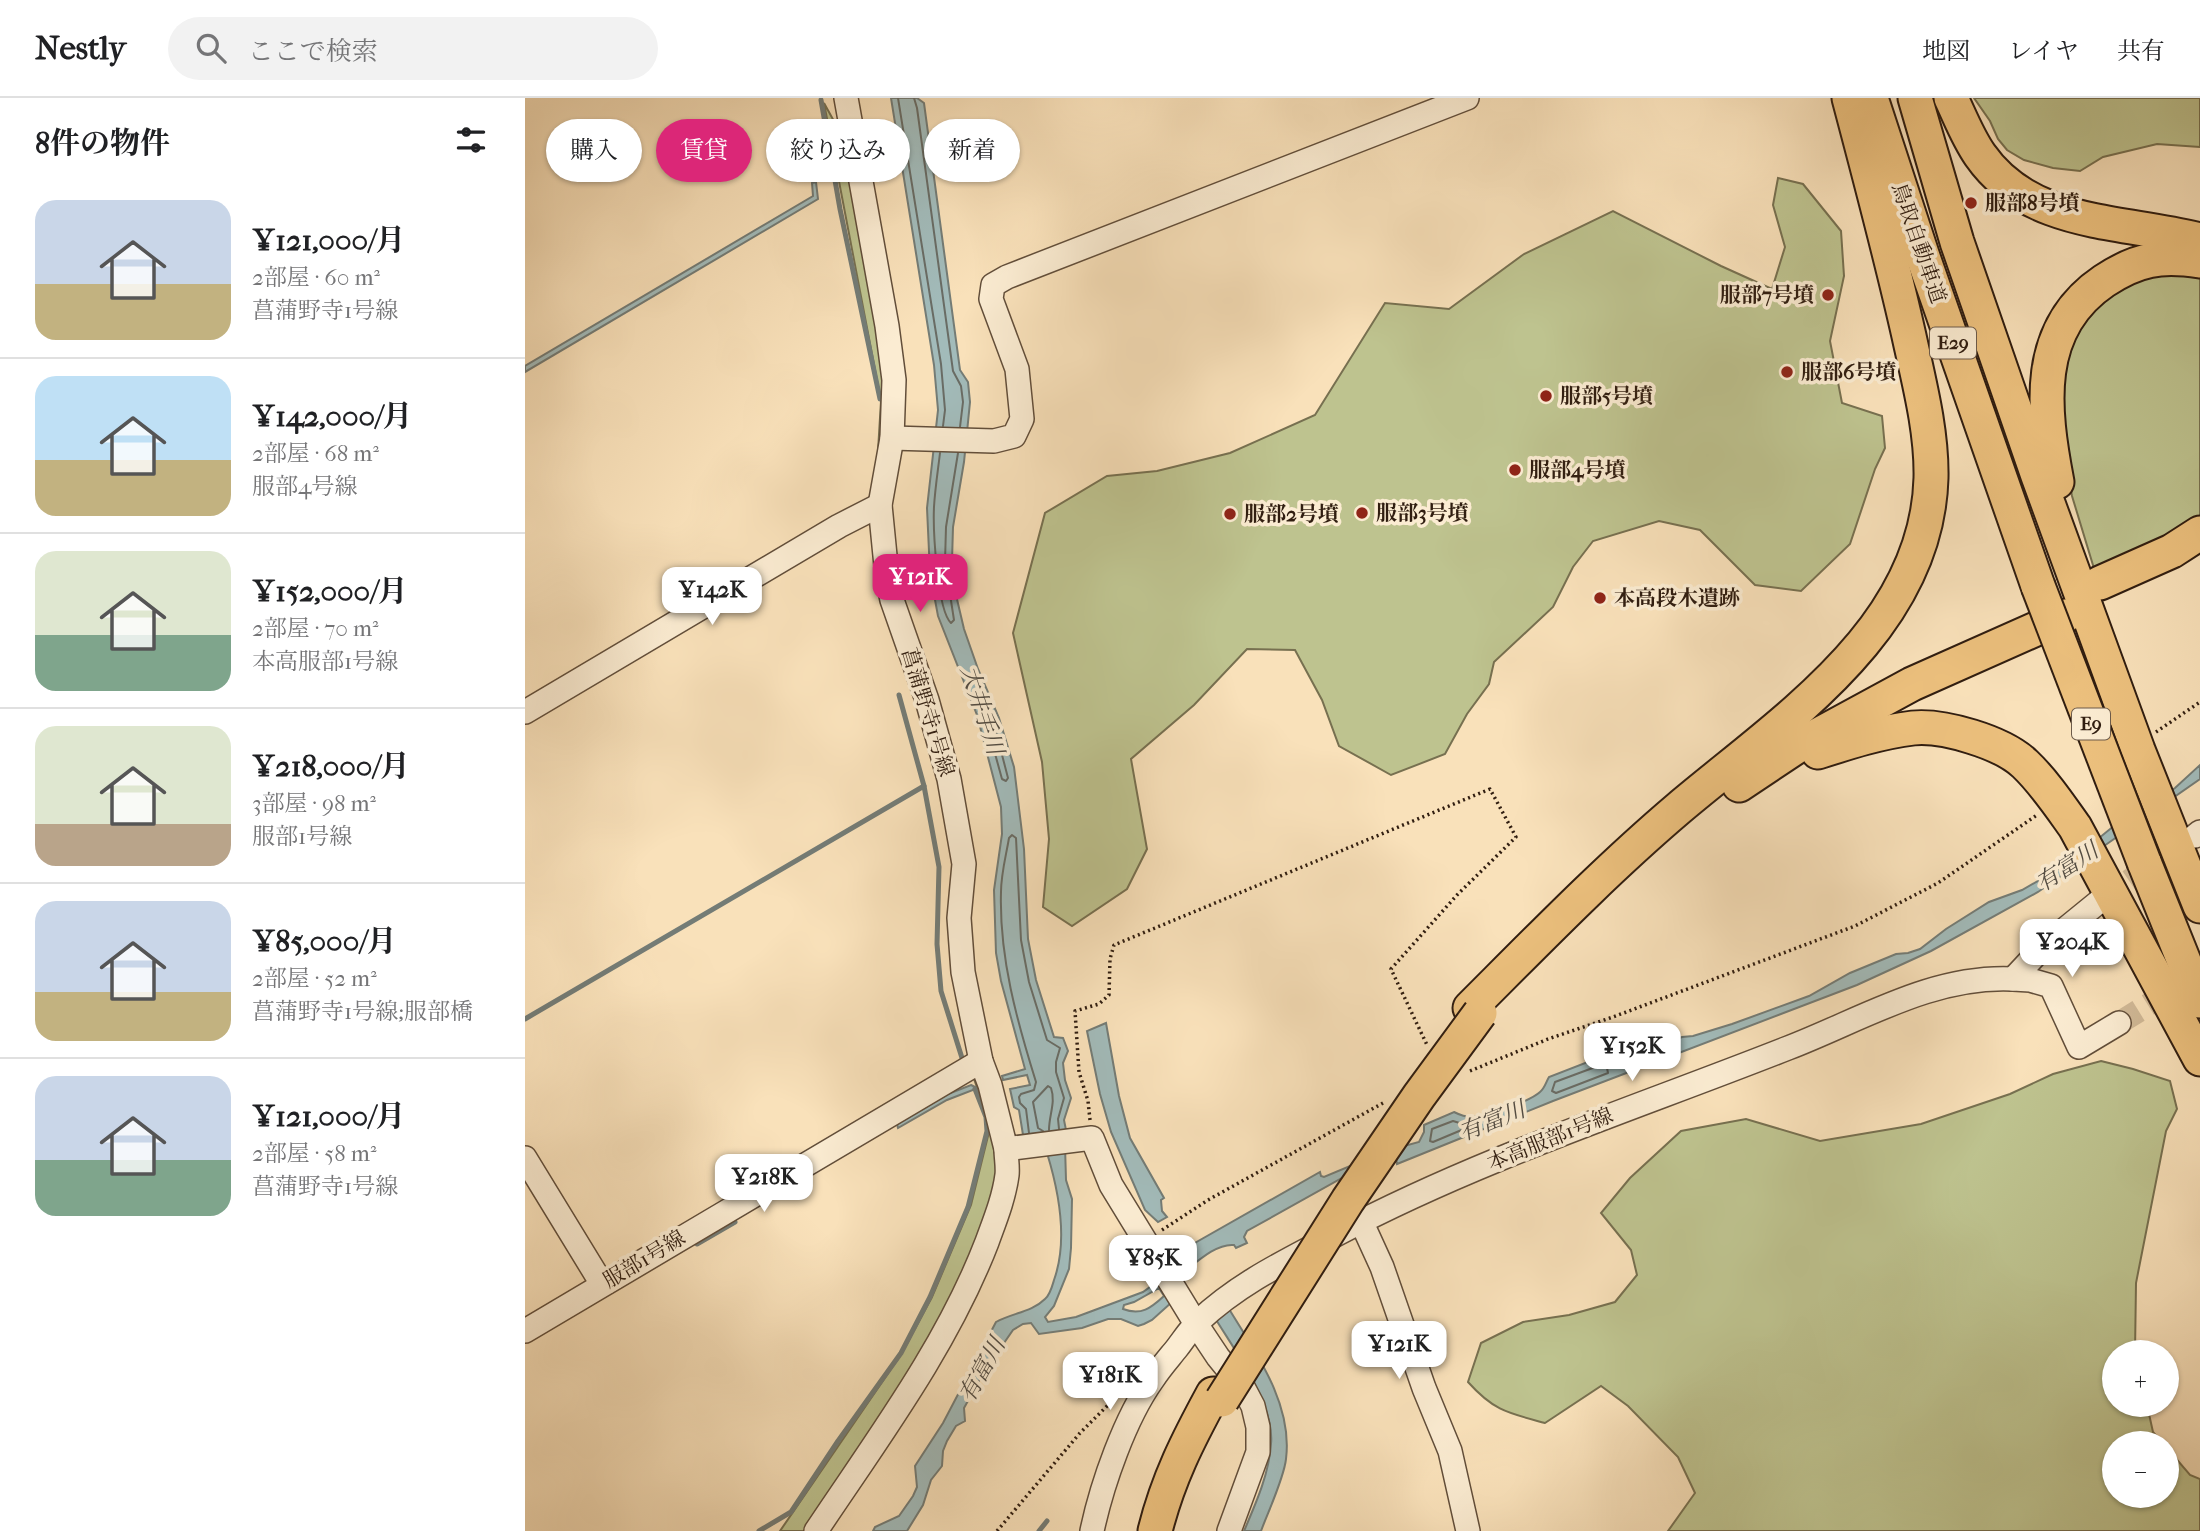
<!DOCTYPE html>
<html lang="ja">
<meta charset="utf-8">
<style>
:root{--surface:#fff;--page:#f2f2f2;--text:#202124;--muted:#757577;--line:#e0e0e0;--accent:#db2777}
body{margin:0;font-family:"IM FELL French Canon","Noto Serif JP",serif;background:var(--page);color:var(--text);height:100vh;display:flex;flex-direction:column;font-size:26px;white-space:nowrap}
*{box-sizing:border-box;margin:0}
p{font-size:23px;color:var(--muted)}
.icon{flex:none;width:38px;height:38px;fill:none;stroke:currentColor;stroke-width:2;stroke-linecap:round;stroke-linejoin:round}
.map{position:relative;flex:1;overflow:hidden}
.drawer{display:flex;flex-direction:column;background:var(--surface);width:525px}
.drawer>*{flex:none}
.guide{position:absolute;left:21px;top:21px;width:665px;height:63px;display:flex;gap:14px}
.tools{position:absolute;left:1577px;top:1242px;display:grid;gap:14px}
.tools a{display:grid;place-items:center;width:77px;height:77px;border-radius:50%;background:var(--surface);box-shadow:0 2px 5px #0004;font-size:35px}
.price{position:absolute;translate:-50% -60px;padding:0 16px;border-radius:14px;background:#fff;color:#222;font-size:23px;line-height:46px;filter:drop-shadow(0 2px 4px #0008)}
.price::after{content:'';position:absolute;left:50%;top:42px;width:21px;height:16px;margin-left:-10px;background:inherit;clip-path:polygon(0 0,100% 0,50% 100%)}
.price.on{background:var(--accent);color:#fff}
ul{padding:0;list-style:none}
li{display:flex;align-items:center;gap:21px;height:175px;padding:0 35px}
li+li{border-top:2px solid var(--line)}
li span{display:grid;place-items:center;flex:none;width:196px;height:140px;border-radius:21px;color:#555}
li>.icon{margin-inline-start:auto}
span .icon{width:84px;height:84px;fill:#fffc;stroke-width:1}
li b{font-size:30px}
h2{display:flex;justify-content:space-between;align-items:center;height:84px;padding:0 35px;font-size:30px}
.chip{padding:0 24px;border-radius:32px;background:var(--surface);box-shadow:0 2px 5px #0004;font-size:24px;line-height:63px}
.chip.on{background:var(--accent);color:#fff}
header{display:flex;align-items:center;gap:42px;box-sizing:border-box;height:98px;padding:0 35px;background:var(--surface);border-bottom:2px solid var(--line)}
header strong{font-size:33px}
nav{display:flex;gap:38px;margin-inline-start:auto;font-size:24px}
.search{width:490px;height:63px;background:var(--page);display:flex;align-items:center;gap:18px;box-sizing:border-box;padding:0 24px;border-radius:38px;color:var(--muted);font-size:26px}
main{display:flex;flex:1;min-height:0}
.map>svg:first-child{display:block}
.green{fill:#bec38f;stroke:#777050;stroke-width:2}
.water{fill:#a2bbba;stroke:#747c76;stroke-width:2;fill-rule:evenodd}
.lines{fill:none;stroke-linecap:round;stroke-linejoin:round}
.shore{stroke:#696c65;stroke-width:2}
.stream{stroke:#747c76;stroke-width:5}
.minor-tunnel{stroke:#d1ba98;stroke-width:23;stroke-dasharray:23 11;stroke-linecap:butt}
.minor-casing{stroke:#624e3a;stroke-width:26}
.highway-casing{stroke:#301d10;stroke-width:37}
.path{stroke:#301d10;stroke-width:3.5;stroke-dasharray:2 3.5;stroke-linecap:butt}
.minor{stroke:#fbecd2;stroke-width:23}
.highway{stroke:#ecc07d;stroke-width:33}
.highway-bridge-casing{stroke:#301d10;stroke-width:37;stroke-linecap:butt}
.highway-bridge{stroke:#ecc07d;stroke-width:33}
.poi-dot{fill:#8f2418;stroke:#fbecd2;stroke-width:2.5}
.labels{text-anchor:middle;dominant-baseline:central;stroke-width:7;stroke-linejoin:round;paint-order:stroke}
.shield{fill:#fbecd2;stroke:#6d5b4a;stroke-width:2}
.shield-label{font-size:19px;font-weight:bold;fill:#301d10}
.poi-label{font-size:21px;font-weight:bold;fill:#301d10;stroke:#fbecd2;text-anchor:start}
.street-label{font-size:21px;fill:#301d10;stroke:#fbecd2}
.water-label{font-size:23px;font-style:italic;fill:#524c43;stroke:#fbecd2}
</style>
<header>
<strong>Nestly</strong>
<div class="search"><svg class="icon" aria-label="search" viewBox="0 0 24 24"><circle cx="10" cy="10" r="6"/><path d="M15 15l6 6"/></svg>ここで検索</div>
<nav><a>地図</a><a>レイヤ</a><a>共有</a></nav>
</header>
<main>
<section class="drawer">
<h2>8件の物件<svg class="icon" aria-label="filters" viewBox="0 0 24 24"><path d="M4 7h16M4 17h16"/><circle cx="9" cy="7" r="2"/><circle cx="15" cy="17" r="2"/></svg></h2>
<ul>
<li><span style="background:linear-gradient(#c9d6e8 60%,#c2b280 0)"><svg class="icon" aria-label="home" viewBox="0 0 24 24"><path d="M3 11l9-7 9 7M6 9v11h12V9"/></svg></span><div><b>¥121,000/月</b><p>2部屋 · 60 m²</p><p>菖蒲野寺1号線</p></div></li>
<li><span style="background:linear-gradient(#bfe0f5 60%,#c2b280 0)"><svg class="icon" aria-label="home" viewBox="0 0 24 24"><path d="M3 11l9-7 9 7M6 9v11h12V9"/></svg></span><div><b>¥142,000/月</b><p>2部屋 · 68 m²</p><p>服部4号線</p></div></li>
<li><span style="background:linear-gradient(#dfe7d0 60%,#7fa58c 0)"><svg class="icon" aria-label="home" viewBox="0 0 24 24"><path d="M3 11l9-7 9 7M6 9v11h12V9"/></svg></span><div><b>¥152,000/月</b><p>2部屋 · 70 m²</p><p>本高服部1号線</p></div></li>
<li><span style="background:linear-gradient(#dfe7d0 70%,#b9a48a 0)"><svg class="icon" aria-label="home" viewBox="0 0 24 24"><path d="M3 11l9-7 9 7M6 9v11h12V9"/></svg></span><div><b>¥218,000/月</b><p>3部屋 · 98 m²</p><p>服部1号線</p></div></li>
<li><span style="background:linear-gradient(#c9d6e8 65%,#c2b280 0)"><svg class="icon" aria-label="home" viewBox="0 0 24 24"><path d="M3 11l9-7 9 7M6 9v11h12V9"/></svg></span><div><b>¥85,000/月</b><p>2部屋 · 52 m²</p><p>菖蒲野寺1号線;服部橋</p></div></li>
<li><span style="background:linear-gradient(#c9d6e8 60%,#7fa58c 0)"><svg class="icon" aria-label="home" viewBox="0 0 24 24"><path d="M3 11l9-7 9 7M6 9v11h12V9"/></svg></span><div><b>¥121,000/月</b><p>2部屋 · 58 m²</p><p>菖蒲野寺1号線</p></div></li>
</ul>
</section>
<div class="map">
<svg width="1675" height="1433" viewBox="0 0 1675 1433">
<rect width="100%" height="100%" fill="#f9e1ba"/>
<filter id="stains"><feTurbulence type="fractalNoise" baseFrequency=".00286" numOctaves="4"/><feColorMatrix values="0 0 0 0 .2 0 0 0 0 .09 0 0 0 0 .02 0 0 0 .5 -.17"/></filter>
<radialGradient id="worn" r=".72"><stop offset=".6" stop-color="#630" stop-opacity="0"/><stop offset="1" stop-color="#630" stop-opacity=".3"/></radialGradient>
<g class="green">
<polygon points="1449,0 1675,0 1675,49 1632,46 1578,59 1555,73 1528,70 1499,62 1482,52 1473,41 1465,23"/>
<polygon points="299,5 327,56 364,283 350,403 356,303"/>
<polygon points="1253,80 1278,86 1316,133 1319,178 1305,243 1317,305 1357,318 1360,350 1350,371 1325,446 1276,493 1230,487 1175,432 1134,423 1068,443 1048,469 1028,509 969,564 964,586 942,616 920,656 866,677 814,648 797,602 770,552 722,551 669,607 606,661 622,751 602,791 547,828 518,809 524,741 517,664 488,535 520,415 582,378 632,373 705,355 790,317 860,205 924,211 999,156 1088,113 1196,168 1247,191 1260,149 1248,107"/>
<polygon points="1675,174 1675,425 1571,477 1547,398 1535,339 1532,287 1546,233 1609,178"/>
<path d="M1576,963L1608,971L1645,983L1652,1011L1641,1033L1611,1185L1610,1255H1589V1307H1622L1628,1334L1638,1346H1589V1398H1642V1350L1665,1377L1675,1381V1433H1143L1170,1395L1153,1359L1103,1308L1076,1288L1020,1325C983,1315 969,1313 943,1284L956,1245L998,1224L1044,1217L1090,1204L1112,1177L1106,1152L1076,1115L1105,1080L1156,1033L1221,1021L1295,1043L1396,1026L1485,996L1528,976Z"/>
<polygon points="448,978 460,986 475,1088 414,1233 286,1433 255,1433 377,1255 407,1199 446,1107 464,1034 462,1018"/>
</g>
<g class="water">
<path d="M366,0H392L399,5L435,272L443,284L445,304L439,364L428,429L427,463L431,497L439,531L453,571L474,620L489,669L499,751L503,841L511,882L529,939L538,940L543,953L538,965L540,982L546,1000L539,1022L542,1037L540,1047L541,1082L547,1101L546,1150L544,1171L529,1208L520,1219L523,1224L551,1219L618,1194L633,1183L644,1165L661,1150L795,1074L796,1078L799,1079L861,1053L894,1044L899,1034V1027L929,1014C935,1017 939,1019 946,1019C961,1018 1004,1004 1015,994C1020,990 1021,984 1024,979L1073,960L1089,963L1123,953L1157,939L1168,938L1207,926L1284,898L1325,875L1371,856L1383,855L1395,851L1421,831L1464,804L1497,792L1541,767L1601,718L1619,710L1650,690L1675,667V681L1513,794L1406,853L1332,887L1028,1003L872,1066L871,1060L826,1075L722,1133L719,1139L722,1145L711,1150L709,1147C689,1145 667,1169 651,1180L647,1204L627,1222L619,1226L613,1228L596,1221H583L557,1230L514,1236L506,1225L498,1226L488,1232L459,1274L439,1310L440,1323L431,1328L422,1343L418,1353L417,1368L406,1382L398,1407L382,1433H348L350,1429L374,1418L388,1398L392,1389L390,1368L418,1325L471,1224C487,1215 507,1214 520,1201C525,1197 527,1189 529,1182C543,1143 534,1094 522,1055L499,1043L494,1012L489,1009L485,991L505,987L502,977L478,982L477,978L500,971L476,883L471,855L469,792L477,736L476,709L452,617L413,518L405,475L402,410L413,312L409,267ZM634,1190L639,1198C626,1210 616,1218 598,1211L599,1207L609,1204Z"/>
<polygon points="291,84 293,101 0,274 0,268 288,98 287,85"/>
<polygon points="581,925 594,998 605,1040 639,1100 636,1102 637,1113 642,1119 633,1124 620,1112 586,1034 575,996 562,933"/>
<polygon points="446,987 450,989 448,992 422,1002 373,1030 372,1026 423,996"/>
<path d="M704,1211C731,1255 768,1306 761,1361C759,1380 743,1414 736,1433H719C731,1405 744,1376 746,1346C750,1307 710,1253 690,1220Z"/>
</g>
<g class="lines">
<g class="shore">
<polyline points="373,0 416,266 420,312 418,328"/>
<polyline points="389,0 392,10 428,273 436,288 438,304 435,329"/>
<path d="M415,355C413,372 410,391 409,409C408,430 412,512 426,525L429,522L420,464L421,429L433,355"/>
<polygon points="464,619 468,622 483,680 481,683 477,681 461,623"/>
<polygon points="1073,968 1082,970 1083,975 1031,995 1027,993 1030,984"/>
<polygon points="928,1023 938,1026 939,1031 908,1044 905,1043 907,1031"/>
<path d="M518,1033L513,1030L508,1004L523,988L526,990C531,1004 524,1017 524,1032"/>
<path d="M504,1035L501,1011L495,1005L494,999L496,996L509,992L511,984C492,923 474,859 476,794C476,776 481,758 484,740L487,737L491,740L496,842L504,884L522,942L535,950L531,964V974L539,1000L533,1021L534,1031"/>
</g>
<g class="stream">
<polyline points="296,2 315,111 355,301"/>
<polyline points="374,597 399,688 414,769 412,846 416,893 437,960"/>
<polyline points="0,921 399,688"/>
<polyline points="172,1146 210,1124"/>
<polyline points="234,1433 266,1414 313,1343 376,1255 405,1199 443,1109 462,1033 461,1019 450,991"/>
<polyline points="514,1433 522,1423"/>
</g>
<g class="minor-tunnel">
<polyline points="1576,802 1633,763"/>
<polyline points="1594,925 1652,889"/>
</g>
<defs>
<g id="minor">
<polyline points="321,0 362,228 369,282 367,340 355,407 362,478 367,502 402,602 424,681 439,766 434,820 438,874 456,963 465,987 481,1051 567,1040 586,1087 671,1226 693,1259 719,1291 728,1308 733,1329 733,1354 704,1433"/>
<polyline points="367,340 469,343 489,338 497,321 492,271 466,201 468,187 482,179 942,0"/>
<polyline points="0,614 314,428 355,407"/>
<polyline points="1670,738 1675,734"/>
<polyline points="1488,881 1505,882 1526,888 1554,949 1594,925"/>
<polyline points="0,1060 77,1186"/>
<polyline points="836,1123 857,1169 899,1290 925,1353 943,1433"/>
<polyline points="0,1233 456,963"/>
<path d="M291,1433C353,1340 422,1248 462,1144C470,1122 479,1100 482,1077C483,1069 481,1059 481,1051"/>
<path d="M567,1433C577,1386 600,1320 628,1281C635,1270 644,1260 652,1250C659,1241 665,1231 674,1223C714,1185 763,1162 812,1136C956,1060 1111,1010 1263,950C1336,922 1407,877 1488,881L1517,850L1576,802"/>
</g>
<g id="highway">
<polyline points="1346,0 1397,156 1513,488"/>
<polyline points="1390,0 1432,144 1513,378 1613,652 1675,808"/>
<path d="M1426,0C1435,19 1443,40 1455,57C1506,130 1599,122 1675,142"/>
<path d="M1532,384C1518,311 1508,231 1579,183C1612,161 1636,157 1675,163"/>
<polyline points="1575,485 1647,453 1675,435"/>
<path d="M1293,654C1324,644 1355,634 1388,630C1418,627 1477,644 1500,666C1519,684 1535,708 1550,729L1675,961"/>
<polyline points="1214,687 1271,649 1387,586 1540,518"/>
<polyline points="1619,764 1675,903"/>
<path d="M945,910C1013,842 1081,772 1154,710C1257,623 1402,531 1406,380C1407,333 1394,284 1384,238C1366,158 1345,79 1324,0"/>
<path d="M630,1433C643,1381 663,1342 688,1296"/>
</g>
</defs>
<use href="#minor" class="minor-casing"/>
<use href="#highway" class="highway-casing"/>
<g class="path">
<polyline points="1631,634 1675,604"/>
<polyline points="945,973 1023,941 1088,919 1330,828 1413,785 1512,717"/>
<polyline points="565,1022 563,1003 554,974 550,913 574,906 584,897 585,861 589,847 965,691 991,739 932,797 866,871 902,947"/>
<polyline points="637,1132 683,1102 858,1005"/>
<polyline points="472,1433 555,1335 595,1295"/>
</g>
<use href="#minor" class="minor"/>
<use href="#highway" class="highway"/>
<defs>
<g id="highway-bridge">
<polyline points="1513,488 1619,764"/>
<polyline points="697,1302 823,1102 894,998 955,915"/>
</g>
</defs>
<use href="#highway-bridge" class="highway-bridge-casing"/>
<use href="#highway-bridge" class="highway-bridge"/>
</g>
<g class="poi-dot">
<circle cx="1446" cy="105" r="7"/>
<circle cx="1303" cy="197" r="7"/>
<circle cx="1262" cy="274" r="7"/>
<circle cx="1021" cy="298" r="7"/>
<circle cx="990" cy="372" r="7"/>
<circle cx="837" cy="415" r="7"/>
<circle cx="705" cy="416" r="7"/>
<circle cx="1075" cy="500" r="7"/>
</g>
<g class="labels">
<g class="shield">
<rect x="1405" y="229.5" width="46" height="31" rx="5"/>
<rect x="1547" y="610.5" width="38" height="31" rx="5"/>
</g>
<g class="shield-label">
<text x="1428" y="245">E29</text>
<text x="1566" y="626">E9</text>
</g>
<g class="poi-label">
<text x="1460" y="105">服部8号墳</text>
<text x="1289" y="197" text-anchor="end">服部7号墳</text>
<text x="1276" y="274">服部6号墳</text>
<text x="1035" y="298">服部5号墳</text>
<text x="1004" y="372">服部4号墳</text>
<text x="851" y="415">服部3号墳</text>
<text x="719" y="416">服部2号墳</text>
<text x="1089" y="500">本高段木遺跡</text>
</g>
<g class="street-label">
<text transform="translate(1394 145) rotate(71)">鳥取自動車道</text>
<text transform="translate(403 614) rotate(73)">菖蒲野寺1号線</text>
<text transform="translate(1025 1041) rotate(-22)">本高服部1号線</text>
<text transform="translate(119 1161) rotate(-31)">服部1号線</text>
</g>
<g class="water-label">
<text transform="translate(457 612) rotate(72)">大井手川</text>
<text transform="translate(1542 769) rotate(-33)">有富川</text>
<text transform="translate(967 1023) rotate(-22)">有富川</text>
<text transform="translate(457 1272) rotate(-61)">有富川</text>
</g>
</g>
<rect width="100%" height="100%" filter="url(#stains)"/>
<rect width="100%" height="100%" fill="url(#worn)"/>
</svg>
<div class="tools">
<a>+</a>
<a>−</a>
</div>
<b class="price on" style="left:395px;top:516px">¥121K</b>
<b class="price" style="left:187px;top:529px">¥142K</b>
<b class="price" style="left:1547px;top:881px">¥204K</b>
<b class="price" style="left:1107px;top:985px">¥152K</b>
<b class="price" style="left:239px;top:1116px">¥218K</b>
<b class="price" style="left:628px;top:1197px">¥85K</b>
<b class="price" style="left:874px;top:1283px">¥121K</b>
<b class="price" style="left:585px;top:1314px">¥181K</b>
<div class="guide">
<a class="chip">購入</a>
<a class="chip on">賃貸</a>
<a class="chip">絞り込み</a>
<a class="chip">新着</a>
</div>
</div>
</main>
